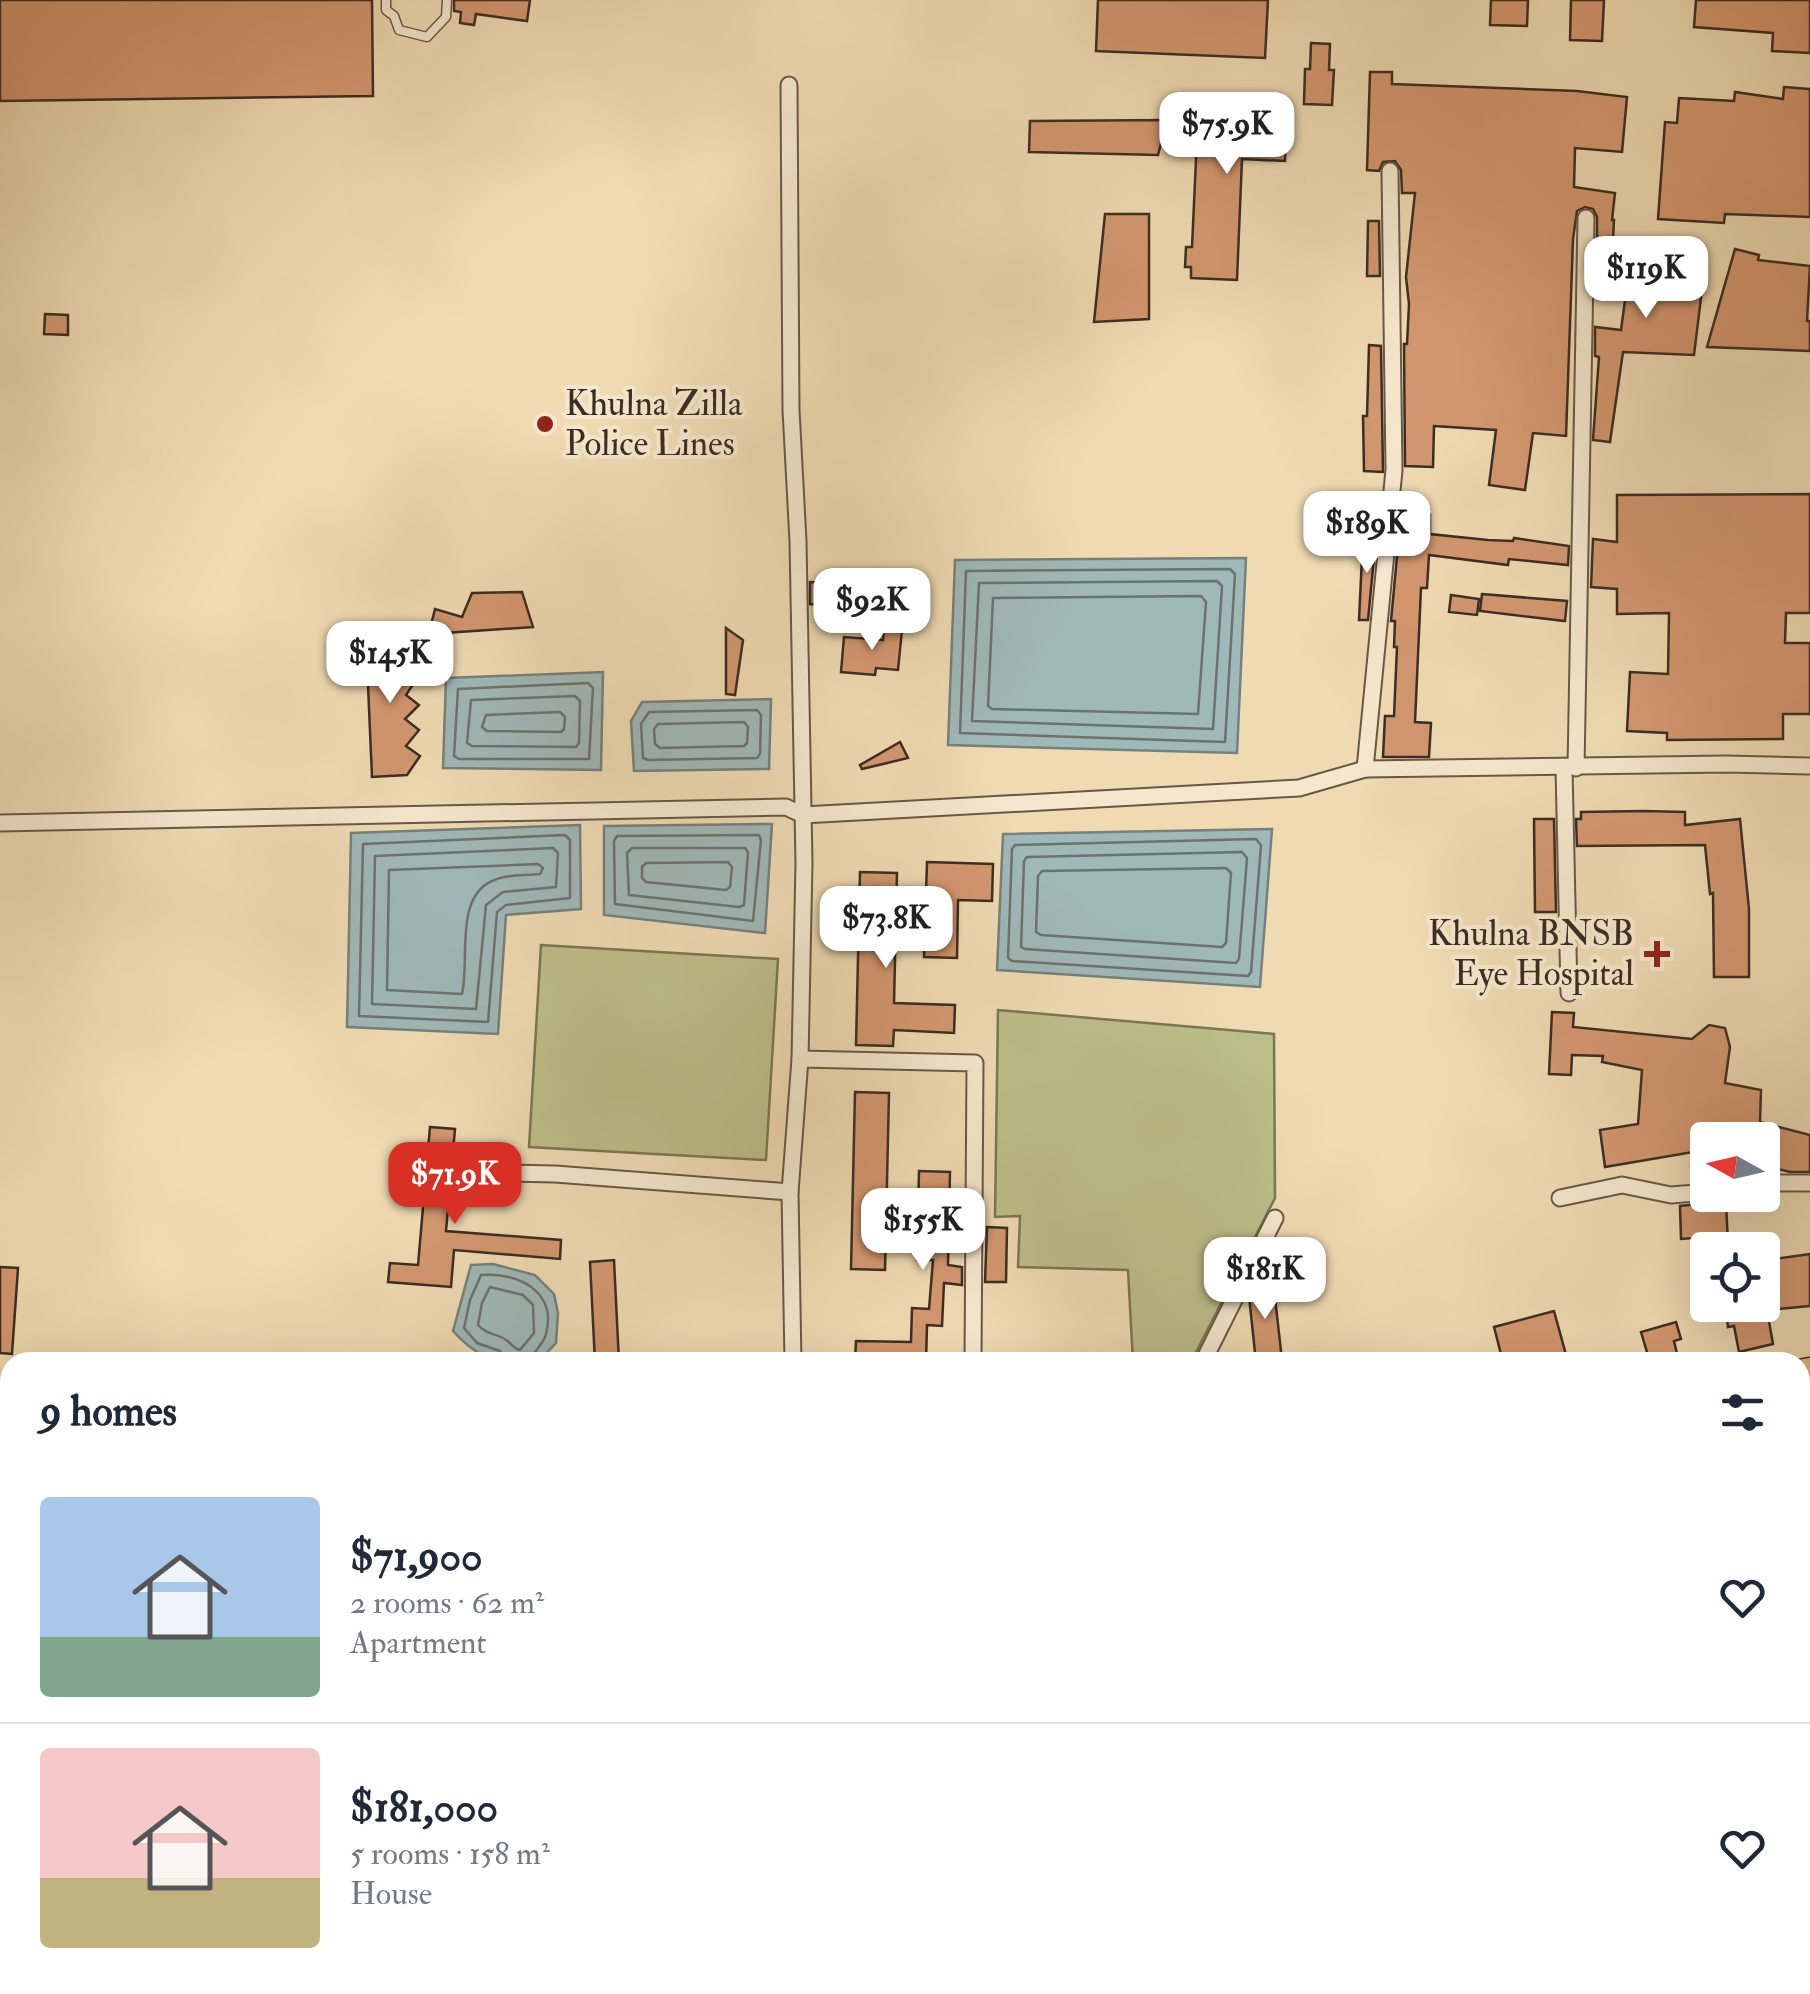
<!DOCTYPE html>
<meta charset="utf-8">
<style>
:root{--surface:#fff;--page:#f6f6f7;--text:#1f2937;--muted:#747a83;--line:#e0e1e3;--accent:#d93025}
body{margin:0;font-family:"IM FELL Double Pica",serif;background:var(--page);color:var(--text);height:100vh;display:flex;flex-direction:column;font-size:38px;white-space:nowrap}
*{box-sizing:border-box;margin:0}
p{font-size:32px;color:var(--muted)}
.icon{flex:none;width:55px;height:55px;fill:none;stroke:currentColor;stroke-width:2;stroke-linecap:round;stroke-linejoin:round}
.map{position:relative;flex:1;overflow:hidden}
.panel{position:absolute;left:0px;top:1352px;width:1810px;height:642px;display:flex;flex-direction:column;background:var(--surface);border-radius:30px 30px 0 0;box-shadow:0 10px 40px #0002}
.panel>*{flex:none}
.needle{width:65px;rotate:278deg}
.tools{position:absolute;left:1690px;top:1122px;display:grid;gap:20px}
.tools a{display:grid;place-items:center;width:90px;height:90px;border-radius:10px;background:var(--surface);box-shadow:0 10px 40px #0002;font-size:50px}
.price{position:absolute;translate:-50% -85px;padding:0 22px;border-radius:20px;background:#fff;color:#222;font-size:32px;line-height:65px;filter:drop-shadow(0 2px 5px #0008)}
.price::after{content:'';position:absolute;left:50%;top:60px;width:30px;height:22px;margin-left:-15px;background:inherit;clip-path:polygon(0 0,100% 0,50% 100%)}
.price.selected{background:var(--accent);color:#fff}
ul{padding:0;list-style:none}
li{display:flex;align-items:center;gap:30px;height:250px;padding:0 40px}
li+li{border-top:2px solid var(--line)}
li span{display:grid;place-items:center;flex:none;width:280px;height:200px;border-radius:10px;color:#555}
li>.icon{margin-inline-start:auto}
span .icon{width:120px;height:120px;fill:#fffc;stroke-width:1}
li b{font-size:42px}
h2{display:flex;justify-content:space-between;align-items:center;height:120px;padding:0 40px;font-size:42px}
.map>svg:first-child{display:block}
.green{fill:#bcbe8a;stroke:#7c7656;stroke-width:2.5}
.water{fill:#9fb8b8;stroke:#77807c;stroke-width:2.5}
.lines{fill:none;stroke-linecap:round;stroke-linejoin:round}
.shore{stroke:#6d726e;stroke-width:2.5}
.building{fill:#d3976f;stroke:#3b2d23;stroke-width:2.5}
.lane-casing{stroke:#685847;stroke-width:11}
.street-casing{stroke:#685847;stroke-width:19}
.highway-casing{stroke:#3b2d23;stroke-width:31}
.lane{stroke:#f5e7cd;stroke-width:8}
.street{stroke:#f5e7cd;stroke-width:15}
.highway{stroke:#e8bd79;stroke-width:28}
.poi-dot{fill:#8f2418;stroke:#f5e7cd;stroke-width:4}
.labels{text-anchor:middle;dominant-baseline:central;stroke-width:8;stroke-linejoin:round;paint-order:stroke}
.poi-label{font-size:35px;fill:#3b2d23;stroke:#f5e7cd;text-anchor:start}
</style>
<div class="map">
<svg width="1810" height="1994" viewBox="0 0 1810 1994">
<rect width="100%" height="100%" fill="#efdab2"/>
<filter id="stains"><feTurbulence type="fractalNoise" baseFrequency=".002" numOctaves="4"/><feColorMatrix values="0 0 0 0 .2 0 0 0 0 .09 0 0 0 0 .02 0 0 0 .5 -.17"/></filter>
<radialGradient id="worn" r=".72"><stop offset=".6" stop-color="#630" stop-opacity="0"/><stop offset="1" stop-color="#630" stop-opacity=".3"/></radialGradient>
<g class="green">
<polygon points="541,945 778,959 766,1160 529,1147"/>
<polygon points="998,1010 1274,1034 1275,1198 1191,1362 1133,1362 1128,1270 1018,1267 1020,1216 995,1217"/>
<rect x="0" y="1618" width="10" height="221"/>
</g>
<g class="water">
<polygon points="1246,558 1237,753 948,745 955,560"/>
<polygon points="603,672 601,770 443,768 446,678"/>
<polygon points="771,699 769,769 634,771 631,721 642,702"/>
<polygon points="772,824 765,933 604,915 604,826"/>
<polygon points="580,825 581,909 506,915 498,1034 347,1027 351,833"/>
<polygon points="1272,829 1260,987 997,970 1003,834"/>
<path d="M493,1264L535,1275L554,1294L558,1313L556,1343L539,1361C497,1361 482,1363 453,1331L471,1265Z"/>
</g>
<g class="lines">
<g class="shore">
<polygon points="1230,569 1235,574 1225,742 960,733 966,571"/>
<polygon points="1217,581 1222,586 1213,729 972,721 979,583"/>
<polygon points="1201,596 1206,602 1198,714 992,709 988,706 993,598"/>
<polygon points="588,683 593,688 589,759 459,759 454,756 458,689"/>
<polygon points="575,696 580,701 579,743 576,747 472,746 467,743 471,700"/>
<polygon points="757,710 761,715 760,754 757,758 648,760 643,758 641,724 649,712"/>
<polygon points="560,712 565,717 564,729 561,732 487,731 482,727 486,715"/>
<polygon points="744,722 748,727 747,743 744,746 660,748 655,744 654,729 658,724"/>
<polygon points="565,835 570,840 570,898 506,905 497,912 488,1022 359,1016 363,844"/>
<polygon points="759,835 761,840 753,921 615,904 614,841 617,836"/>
<polygon points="1256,839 1261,845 1251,972 1248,976 1012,961 1008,958 1012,849 1015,845"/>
<polygon points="553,848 558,853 556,887 503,892 486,905 476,1009 372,1004 375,856"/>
<polygon points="632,848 745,848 748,852 744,905 739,907 629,895 627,853"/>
<polygon points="1242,852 1247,858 1239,959 1236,963 1025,949 1021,947 1024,861 1027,857"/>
<polygon points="728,862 732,867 730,887 726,890 646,882 642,878 642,867 646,863"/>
<path d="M538,864L543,868L540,874C525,876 506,874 492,881C454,898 470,961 462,994L387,990L389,870Z"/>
<polygon points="1226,868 1231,873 1226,943 1222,947 1041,935 1036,932 1038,876 1042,871"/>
<path d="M490,1287L523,1295L533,1305L534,1333L520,1350C512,1348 511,1342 503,1338C493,1333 486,1334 478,1325L482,1303Z"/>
<path d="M504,1362L500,1351L477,1343L464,1328L470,1300L481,1275C519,1272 557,1292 546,1334C543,1346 533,1350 531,1362"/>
</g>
</g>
<g class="building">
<polygon points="0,0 372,0 373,96 0,101"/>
<polygon points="454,0 530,0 527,21 476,14 474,25 460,23 461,12 454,11"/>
<polygon points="1098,0 1268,0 1265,58 1096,51"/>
<polygon points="1491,0 1528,0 1527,26 1490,25"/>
<polygon points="1571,0 1604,0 1602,41 1570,40"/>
<polygon points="1696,0 1810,0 1810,53 1772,51 1773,33 1694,27"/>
<polygon points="1311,43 1330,44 1329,70 1334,70 1332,105 1304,104 1305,69 1310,69"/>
<polygon points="1370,72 1392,72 1392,84 1577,91 1627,97 1622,152 1575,148 1574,187 1615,193 1612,220 1614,220 1613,240 1597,239 1597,217 1593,209 1585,207 1577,211 1573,239 1566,436 1533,433 1525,490 1489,485 1496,430 1434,426 1433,467 1405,466 1404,344 1407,344 1409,304 1406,277 1415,193 1402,193 1401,170 1395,161 1383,162 1379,171 1367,170"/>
<polygon points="1784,87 1810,89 1810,217 1725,214 1724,223 1658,219 1665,122 1677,123 1679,98 1734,101 1735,92 1783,99"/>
<polygon points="1199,100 1287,104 1285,161 1242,159 1237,280 1191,278 1191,267 1185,267 1186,247 1192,247 1197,138 1188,138 1189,116 1198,116"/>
<polygon points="1167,120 1158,155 1029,152 1030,121"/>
<polygon points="1105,214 1149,214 1149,319 1094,322"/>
<polygon points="1368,221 1379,221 1380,276 1367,276"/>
<polygon points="1735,249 1759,255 1758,260 1810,266 1807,321 1810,321 1810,351 1707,347"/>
<polygon points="1658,251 1706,257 1694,355 1623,352 1610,442 1593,440 1599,357 1595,356 1595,327 1621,330 1626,293 1597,289 1600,262 1655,268"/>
<polygon points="45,314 68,315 68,335 44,334"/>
<polygon points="1369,345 1381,346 1383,472 1364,471 1363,416 1367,416"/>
<polygon points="1810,494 1810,613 1786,613 1785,643 1810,643 1810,714 1783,714 1783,739 1667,740 1667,733 1627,731 1630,672 1668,674 1669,613 1617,614 1617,589 1591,587 1593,539 1617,542 1617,495"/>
<polygon points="1401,514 1430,515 1430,534 1488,540 1513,541 1514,538 1569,546 1568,565 1509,559 1508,565 1429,555 1427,588 1421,588 1415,722 1431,723 1429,757 1383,757 1385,716 1394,716 1397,647 1394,647 1395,621 1391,621"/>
<polygon points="1363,536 1376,537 1368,620 1359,620"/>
<polygon points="810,582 835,584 833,606 810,604"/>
<polygon points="522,592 533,627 445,633 441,650 425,649 435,609 462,617 472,593"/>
<polygon points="1482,594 1567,601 1565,621 1480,611"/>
<polygon points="1451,595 1479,599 1477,615 1449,612"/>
<polygon points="384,628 414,654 403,672 416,680 406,695 419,705 405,719 419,730 406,746 420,756 407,775 372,777 366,639"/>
<polygon points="726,628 743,640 735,695 726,694"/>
<polygon points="884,628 902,630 898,670 876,668 875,675 841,672 844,637 883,640"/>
<polygon points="900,742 908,758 862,769 860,765"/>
<polygon points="1643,811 1685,812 1685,825 1740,819 1749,909 1749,977 1714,977 1713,893 1710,894 1705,845 1577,846 1576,819 1581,819 1581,812"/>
<polygon points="1534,819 1554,819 1556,912 1535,912"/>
<polygon points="927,862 993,864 992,901 958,900 957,958 924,957"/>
<polygon points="860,872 897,873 894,1003 955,1005 954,1033 894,1030 893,1046 856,1045"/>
<polygon points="1552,1012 1574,1013 1573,1027 1692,1039 1709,1025 1725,1028 1730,1047 1725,1083 1761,1090 1760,1122 1810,1135 1810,1172 1790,1172 1762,1165 1762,1140 1708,1140 1708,1168 1691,1166 1693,1152 1605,1167 1600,1130 1638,1124 1642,1070 1602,1062 1603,1056 1572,1055 1571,1075 1549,1074"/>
<polygon points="855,1092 889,1093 885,1270 851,1269"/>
<polygon points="430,1127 455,1129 446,1231 561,1240 560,1259 454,1250 451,1287 388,1282 390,1263 418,1265"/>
<polygon points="919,1171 950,1172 948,1265 962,1267 962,1285 944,1283 942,1326 927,1325 926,1362 855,1362 856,1341 911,1342 912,1308 929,1309 933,1260 917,1260"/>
<polygon points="1710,1203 1726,1203 1728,1243 1707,1244 1707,1237 1681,1239 1680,1206"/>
<polygon points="987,1227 1007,1228 1006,1282 985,1282"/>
<polygon points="1810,1254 1810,1306 1767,1310 1773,1344 1739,1352 1734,1326 1728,1327 1725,1305 1762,1305 1762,1292 1770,1290 1767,1260"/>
<polygon points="614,1260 619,1362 595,1362 590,1262"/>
<polygon points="0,1267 18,1268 12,1354 0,1353"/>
<polygon points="1273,1280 1282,1360 1256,1362 1249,1296 1256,1282"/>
<polygon points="1554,1311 1568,1362 1503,1362 1494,1327"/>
<polygon points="1676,1322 1681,1339 1674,1341 1679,1362 1650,1362 1641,1332"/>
</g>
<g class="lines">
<defs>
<polyline id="lane" points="386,0 386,10 394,16 399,30 427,37 446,17 447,0"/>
<g id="street">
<polyline points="789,85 791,410 798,541 804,863 800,1059 790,1192 793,1362"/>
<polyline points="1390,171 1394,470 1365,769 1726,764 1810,766"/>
<polyline points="1564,768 1569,993"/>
<polyline points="1576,768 1586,218"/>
<polyline points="0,823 786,807 803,815 1299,788 1365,769"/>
<polyline points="800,1059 975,1063 973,1362"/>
<polyline points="469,1172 555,1174 790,1192"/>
<polyline points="1762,1183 1810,1183"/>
<polyline points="1560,1198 1622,1185 1671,1195 1708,1192"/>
<polyline points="1203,1362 1275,1218"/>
<polyline points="697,1994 699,1985"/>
<polyline points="922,1994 923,1985"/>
<polyline points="1293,1994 1295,1985"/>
<polyline points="1612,1994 1612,1985"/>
</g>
<g id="highway">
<polyline points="1800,1374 1810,1372"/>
<polyline points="415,1994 432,1985"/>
</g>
</defs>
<use href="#lane" class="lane-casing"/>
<use href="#street" class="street-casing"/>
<use href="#highway" class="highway-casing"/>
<use href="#lane" class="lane"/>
<use href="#street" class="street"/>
<use href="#highway" class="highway"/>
</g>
<g class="poi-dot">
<circle cx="545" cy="424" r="10"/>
<path d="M1652 939h10v10h10v10h-10v10h-10v-10h-10v-10h10z"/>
</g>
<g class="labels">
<g class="poi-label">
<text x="565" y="404">Khulna Zilla<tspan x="565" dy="40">Police Lines</tspan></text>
<text x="1634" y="934" text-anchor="end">Khulna BNSB<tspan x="1634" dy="40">Eye Hospital</tspan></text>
</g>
</g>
<rect width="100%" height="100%" filter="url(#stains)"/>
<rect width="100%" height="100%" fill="url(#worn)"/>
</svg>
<div class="tools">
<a><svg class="needle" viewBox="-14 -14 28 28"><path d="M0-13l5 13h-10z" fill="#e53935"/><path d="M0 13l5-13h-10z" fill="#747a83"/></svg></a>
<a><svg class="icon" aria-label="locate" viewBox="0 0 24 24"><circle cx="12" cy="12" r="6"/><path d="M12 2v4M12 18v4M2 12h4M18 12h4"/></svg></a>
</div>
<b class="price" style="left:1227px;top:177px">$75.9K</b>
<b class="price" style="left:1646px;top:321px">$119K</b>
<b class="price" style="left:1367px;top:576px">$189K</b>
<b class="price" style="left:872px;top:653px">$92K</b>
<b class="price" style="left:390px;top:706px">$145K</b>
<b class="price" style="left:886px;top:971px">$73.8K</b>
<b class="price selected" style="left:455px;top:1227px">$71.9K</b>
<b class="price" style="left:923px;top:1273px">$155K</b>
<b class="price" style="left:1265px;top:1322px">$181K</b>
<section class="panel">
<h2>9 homes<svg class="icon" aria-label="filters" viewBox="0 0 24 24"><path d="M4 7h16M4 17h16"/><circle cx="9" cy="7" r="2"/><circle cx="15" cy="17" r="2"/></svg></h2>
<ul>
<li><span style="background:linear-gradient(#a9c7e8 70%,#7fa58c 0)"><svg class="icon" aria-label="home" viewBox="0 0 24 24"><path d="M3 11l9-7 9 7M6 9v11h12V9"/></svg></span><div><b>$71,900</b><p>2 rooms · 62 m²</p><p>Apartment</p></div><svg class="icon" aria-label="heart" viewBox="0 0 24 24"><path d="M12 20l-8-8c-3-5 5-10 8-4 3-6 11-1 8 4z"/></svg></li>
<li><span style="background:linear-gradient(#f6c9c9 65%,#c2b280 0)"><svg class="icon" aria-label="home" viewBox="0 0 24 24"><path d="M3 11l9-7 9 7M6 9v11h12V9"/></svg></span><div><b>$181,000</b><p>5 rooms · 158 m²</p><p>House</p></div><svg class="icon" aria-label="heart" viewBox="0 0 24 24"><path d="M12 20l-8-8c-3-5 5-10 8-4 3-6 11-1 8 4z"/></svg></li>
</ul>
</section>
</div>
